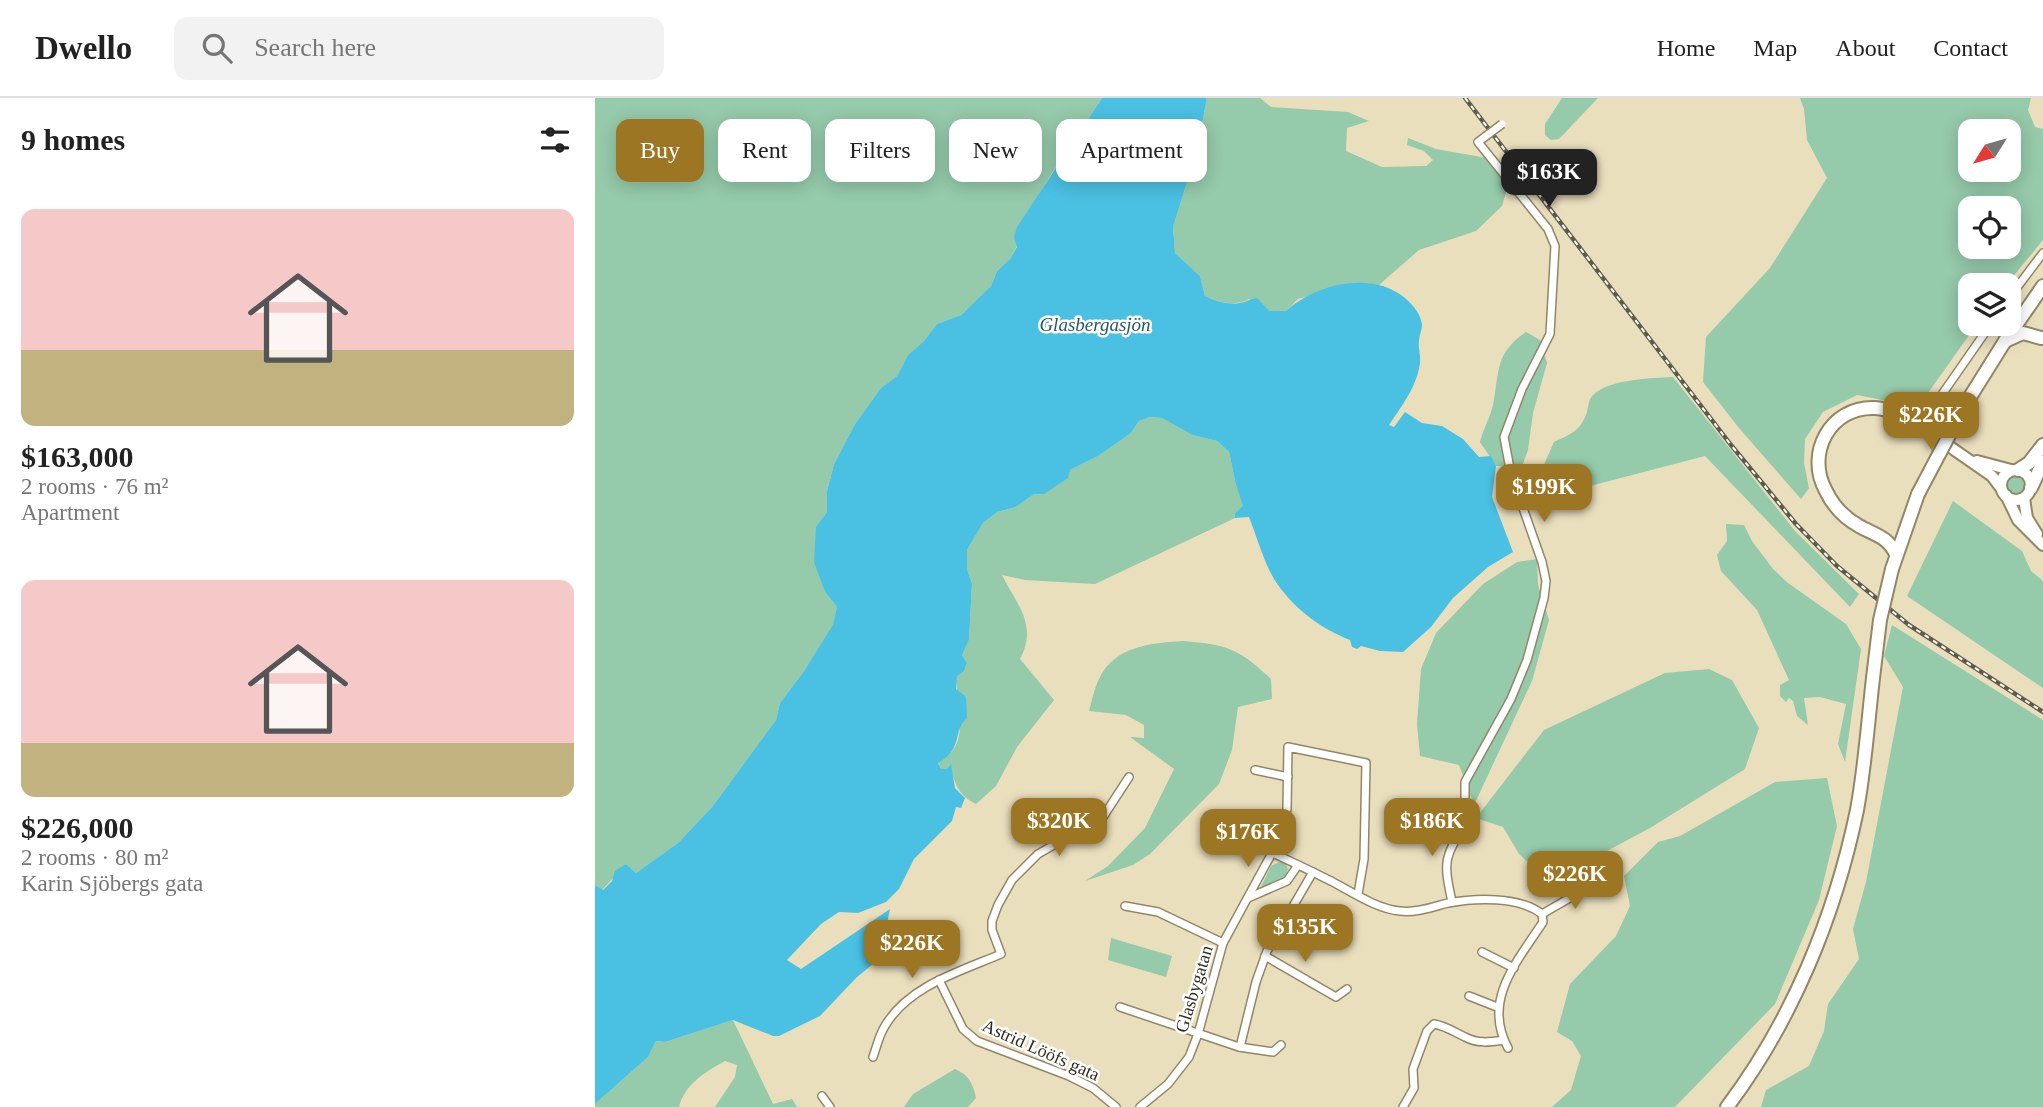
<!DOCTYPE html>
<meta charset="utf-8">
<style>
:root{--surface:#fff;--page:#f2f2f2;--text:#222;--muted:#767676;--line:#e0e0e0;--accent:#9d7623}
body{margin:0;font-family:"Times New Roman",serif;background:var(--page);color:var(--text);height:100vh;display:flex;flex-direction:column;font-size:26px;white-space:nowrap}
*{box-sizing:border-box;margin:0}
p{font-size:23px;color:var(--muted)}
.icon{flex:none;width:38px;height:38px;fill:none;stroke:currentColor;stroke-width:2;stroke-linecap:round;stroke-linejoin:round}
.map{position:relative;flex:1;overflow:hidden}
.sheet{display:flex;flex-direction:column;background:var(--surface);width:595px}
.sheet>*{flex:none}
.top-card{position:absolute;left:21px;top:21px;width:665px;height:63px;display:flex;gap:14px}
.needle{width:46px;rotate:233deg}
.buttons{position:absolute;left:1363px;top:21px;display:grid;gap:14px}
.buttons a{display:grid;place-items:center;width:63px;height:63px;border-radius:14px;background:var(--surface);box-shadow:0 4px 18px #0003;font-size:35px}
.price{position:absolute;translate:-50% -60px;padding:0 16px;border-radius:14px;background:var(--accent);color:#fff;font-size:23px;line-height:46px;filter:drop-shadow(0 2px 4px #0008)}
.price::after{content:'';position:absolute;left:50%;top:42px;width:21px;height:16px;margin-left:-10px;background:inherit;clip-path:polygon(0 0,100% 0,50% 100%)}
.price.active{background:#222;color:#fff}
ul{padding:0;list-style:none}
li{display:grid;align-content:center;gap:14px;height:371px;padding:0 21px}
li span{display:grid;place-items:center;height:217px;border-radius:14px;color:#555}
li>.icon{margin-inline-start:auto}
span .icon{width:126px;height:126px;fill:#fffc;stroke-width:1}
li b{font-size:30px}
h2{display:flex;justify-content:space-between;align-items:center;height:84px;padding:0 21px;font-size:30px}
.chip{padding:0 24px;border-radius:14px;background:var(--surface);box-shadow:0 4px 18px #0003;font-size:24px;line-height:63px}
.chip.active{background:var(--accent);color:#fff}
header{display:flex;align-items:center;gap:42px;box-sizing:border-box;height:98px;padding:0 35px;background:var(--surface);border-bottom:2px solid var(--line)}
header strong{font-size:33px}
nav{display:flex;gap:38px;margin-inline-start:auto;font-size:24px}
.search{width:490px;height:63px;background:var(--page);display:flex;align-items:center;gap:18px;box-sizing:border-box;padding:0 24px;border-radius:14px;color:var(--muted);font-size:26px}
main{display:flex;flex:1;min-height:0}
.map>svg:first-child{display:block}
.green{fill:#95caaa;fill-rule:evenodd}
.water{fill:#4ac1e3}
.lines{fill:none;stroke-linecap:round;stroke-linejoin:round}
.street-casing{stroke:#918767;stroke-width:10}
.secondary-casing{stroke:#918767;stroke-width:14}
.primary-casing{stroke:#918767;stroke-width:16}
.street{stroke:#fff;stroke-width:7}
.secondary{stroke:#fff;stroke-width:10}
.primary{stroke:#fff;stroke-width:12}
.rail-casing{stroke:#605a48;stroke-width:4.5}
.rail{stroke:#fff;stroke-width:2;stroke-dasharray:5;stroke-linecap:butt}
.street-bridge-casing{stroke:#918767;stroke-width:10;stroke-linecap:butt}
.primary-bridge-casing{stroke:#918767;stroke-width:16;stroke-linecap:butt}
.street-bridge{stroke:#fff;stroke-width:7}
.primary-bridge{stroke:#fff;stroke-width:12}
.labels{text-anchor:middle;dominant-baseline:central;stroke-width:5;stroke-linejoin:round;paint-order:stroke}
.street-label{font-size:18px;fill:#302c1f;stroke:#fff}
.water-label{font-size:19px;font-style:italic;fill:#275867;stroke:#fff}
</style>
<header>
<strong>Dwello</strong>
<div class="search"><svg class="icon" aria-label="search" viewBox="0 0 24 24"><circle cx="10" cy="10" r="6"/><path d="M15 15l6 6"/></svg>Search here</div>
<nav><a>Home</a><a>Map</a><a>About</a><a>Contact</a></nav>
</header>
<main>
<section class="sheet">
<h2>9 homes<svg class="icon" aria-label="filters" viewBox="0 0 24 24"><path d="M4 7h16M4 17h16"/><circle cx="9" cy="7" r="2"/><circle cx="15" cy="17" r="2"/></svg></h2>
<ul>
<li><span style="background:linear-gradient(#f6c9c9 65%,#c2b280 0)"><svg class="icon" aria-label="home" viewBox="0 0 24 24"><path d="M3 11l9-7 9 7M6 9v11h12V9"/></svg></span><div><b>$163,000</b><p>2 rooms · 76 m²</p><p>Apartment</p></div></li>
<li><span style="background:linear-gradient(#f6c9c9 75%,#c2b280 0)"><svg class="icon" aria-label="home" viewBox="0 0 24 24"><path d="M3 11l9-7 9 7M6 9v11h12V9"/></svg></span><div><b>$226,000</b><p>2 rooms · 80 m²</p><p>Karin Sjöbergs gata</p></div></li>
</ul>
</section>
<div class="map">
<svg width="1448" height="1009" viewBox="0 0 1448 1009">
<rect width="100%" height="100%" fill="#eadfbd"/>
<g class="green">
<polygon points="0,0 507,0 455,78 444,96 422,148 415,161 402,173 396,188 366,217 342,226 329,243 313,257 302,278 286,290 260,326 239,366 232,393 232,414 221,430 230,494 242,509 239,527 209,573 185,605 181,622 117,709 83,745 41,775 31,766 7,792 0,787"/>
<path d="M612,0H665L676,9L753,14L774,23L752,30L751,53L787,69L831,68L838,62L829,53L812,47L813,40L841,51L892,60L914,84L907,108L881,133L824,152L784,187L761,185L703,201L691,213H674L654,201C640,209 624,204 610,198L605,178L580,155L578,129L602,52Z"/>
<polygon points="967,0 1003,0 964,41 956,42 950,37 950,26"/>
<path d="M1205,0H1436L1433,12L1440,29L1448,31V142L1411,187H1376V226H1382L1323,309L1262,297L1228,314L1210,341L1209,365L1214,390L1206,401L1144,330L1108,284L1111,239L1175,170L1232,80L1212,42L1209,11ZM1376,33H1414V72H1376ZM1376,110H1414V149H1376Z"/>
<path d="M931,234L945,242L952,265L938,315L933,352L927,368H901L885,344C888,331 895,320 898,307C905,273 899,256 931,234Z"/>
<path d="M1078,279L1200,433L1264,496L1255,509L1110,358L953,399L947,371L959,344C974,337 984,334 991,317C993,312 993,306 995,301C1007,281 1057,280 1078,279Z"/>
<path d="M555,319L567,320L597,337L622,343L634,354L640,383L649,408L640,415V420L500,486L430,482L407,477C422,507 443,527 425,561L459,602L422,649L401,688L381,706C363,697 360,686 355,667L351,671L346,672L343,664C378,648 361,607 361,578L369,573L372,565L367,557L374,542L377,486L372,471V452L388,425L402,414L421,409L439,396L449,395L475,372L503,358L536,335L544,323Z"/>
<circle cx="1421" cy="387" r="10"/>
<polygon points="1358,403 1427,453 1436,473 1448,483 1448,590 1312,498"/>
<polygon points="1131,426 1149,427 1157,443 1178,471 1193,485 1251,526 1266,551 1250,664 1243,646 1251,606 1225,599 1209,600 1213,627 1202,618 1198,603 1194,600 1191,604 1185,598 1185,587 1194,582 1162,512 1126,473 1122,457 1132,443"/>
<polygon points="942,461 943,487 954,522 937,583 879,707 864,667 825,658 822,626 826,571 841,535 888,486 922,464"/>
<polygon points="1297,527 1448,622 1448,1009 1166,1009 1171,992 1214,968 1229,933 1233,906 1264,861 1258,831 1271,784 1308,589 1289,558"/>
<path d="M588,543C633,547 643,550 676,581L677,601L643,609L637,652L624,686L555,756L538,767L490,783L513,768L550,730L579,671L535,639L549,640V627L531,617L494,613C497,603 499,591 504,581C519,548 556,545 588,543Z"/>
<polygon points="1114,571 1137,582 1164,630 1150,671 1055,730 997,761 945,775 924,756 908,729 881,720 949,632 1070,575"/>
<polygon points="1232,680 1242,728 1224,802 1180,906 1080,1009 957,1009 976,992 986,958 977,943 962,934 975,886 1021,838 1035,808 1029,778 1063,744 1085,738 1180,684"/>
<polygon points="685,764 691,766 693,771 690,779 666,789 676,768"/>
<polygon points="516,840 577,858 571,879 513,862"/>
<path d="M138,922L178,1006L197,1001L202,1009H120L140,979L142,967L130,963C110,974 90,986 84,1009H0V1006L53,959L61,943L70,944Z"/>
<path d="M360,971C374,977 378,986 381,1000L373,1009H309L318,996Z"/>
</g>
<path class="water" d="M507,0H612L602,52L578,129L580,155L605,178L610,198C621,203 633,207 645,205C651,204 655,201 662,200L674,213H691C720,186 777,172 810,200C818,207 826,216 827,227C827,232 824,238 824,243C823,250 826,258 825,265C822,288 807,308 794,327L799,329L810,314L827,325L847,328L868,341L884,359L896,358L901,368L897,399L918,454L893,469L858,500L836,529L808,554L785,553L766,548L762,551L757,549L755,542C724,530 697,509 679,481C668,462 662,439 654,419L640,420V415L648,408L640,383L634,354L622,343L597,337L567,320L555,319L544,323L536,335L503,358L475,372L473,380L449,396H439L421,409L402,414L388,425L372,452V471L377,486L374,542L367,557L372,565L369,573L362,578L361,591L371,599L372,620C357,633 369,651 343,665L346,671H351L356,666L360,690L370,700L366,710L361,709L357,723L319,761L304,791L291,804L263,815L244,814L226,826L192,862L206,871L295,811L285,860L261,880L225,918L184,938H178L138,922L70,944L61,943L53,959L0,1006V787L8,792L17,783L20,773L31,766L41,775L83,745L117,709L181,622L185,605L209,573L238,527L242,509L230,494L219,464L221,429L232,414V393L239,366L260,326L286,290L302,278L313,257L329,243L342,226L366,217L396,188L402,173L415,161L422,149L419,139L422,129Z"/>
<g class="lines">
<defs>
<g id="street">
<polyline points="1414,200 1448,155"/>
<polyline points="1325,328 1396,226"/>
<polyline points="660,672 693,679"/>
<polyline points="870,699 870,684 916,601 932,562 949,500 951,483 947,464 916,376 909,339 927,291 955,236 960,148 953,131 883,44 891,38"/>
<path d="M620,729C659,746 698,764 736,783C757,794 782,811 805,813C821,815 837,809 853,805C880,800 924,798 947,816"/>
<polyline points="653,800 692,783 703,767"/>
<path d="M857,804C848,762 849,761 871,724"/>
<polyline points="530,808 563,814 628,845"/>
<polyline points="947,816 999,786"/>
<polyline points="887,854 919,870"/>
<polyline points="670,858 741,899 752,891"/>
<polyline points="344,882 368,931 382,943 474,978 498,990 521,1009"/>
<polyline points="874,898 902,909"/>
<polyline points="525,909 644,949 678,954 686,947"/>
<polyline points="645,949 661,884 672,853 718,774"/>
<path d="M913,950C887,902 922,864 948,824L947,816"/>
<path d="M278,959C282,948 284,937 290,928C313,888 366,873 406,856L397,832V823L403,807L417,782L443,756L508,719L534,679"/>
<polyline points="227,998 235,1009"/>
<polyline points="545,1009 573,986 594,959 603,936 628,845 684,742 692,711 693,649 771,665 769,761 763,796"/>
<path d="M808,1009L819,990L818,971L832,933L839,926C851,928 859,934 870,939C883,946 895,944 909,942"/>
</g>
<g id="secondary">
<polyline points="1325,328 1397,378 1406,390"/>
<polyline points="1382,363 1416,372"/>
<circle cx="1421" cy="387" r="15"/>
<polyline points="1411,397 1423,422 1448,447"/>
<polyline points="1429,400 1432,420 1442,436"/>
</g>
<g id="primary">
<polyline points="1410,243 1428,235 1446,240"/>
<polyline points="1370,307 1410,243 1448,188"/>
<polyline points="1423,372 1434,365 1448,347"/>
<polyline points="1436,390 1448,364"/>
<path d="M1301,456C1292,438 1280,437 1264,428C1250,420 1238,408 1231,393C1210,356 1235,308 1280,310C1297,311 1312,320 1325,328"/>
<polyline points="1297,471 1323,396"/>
<path d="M1132,1009C1197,923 1240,818 1262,712C1270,669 1273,624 1278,580"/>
</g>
</defs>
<use href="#street" class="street-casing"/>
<use href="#secondary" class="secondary-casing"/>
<use href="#primary" class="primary-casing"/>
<use href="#street" class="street"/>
<use href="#secondary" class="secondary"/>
<use href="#primary" class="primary"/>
<defs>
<polyline id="rail" points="870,0 1136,347 1201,426 1242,468 1314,527 1448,614"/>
</defs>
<use href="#rail" class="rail-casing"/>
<use href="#rail" class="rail"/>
<defs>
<polyline id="street-bridge" points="891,38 907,26"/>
<g id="primary-bridge">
<polyline points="1323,396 1370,307"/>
<polyline points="1278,580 1285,522 1297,471"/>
</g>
</defs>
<use href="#street-bridge" class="street-bridge-casing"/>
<use href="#primary-bridge" class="primary-bridge-casing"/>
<use href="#street-bridge" class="street-bridge"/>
<use href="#primary-bridge" class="primary-bridge"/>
</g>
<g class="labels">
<g class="street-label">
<text transform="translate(599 891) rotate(-73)">Glasbygatan</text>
<text transform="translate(446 952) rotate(24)">Astrid Lööfs gata</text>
</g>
<g class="water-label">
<text x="500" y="226">Glasbergasjön</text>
</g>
</g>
</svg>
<div class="buttons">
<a><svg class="needle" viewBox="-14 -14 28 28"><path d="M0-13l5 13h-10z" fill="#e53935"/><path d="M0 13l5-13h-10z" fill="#767676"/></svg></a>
<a><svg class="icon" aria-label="locate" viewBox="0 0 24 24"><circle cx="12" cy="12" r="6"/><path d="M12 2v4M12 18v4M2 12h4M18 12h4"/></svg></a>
<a><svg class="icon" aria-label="layers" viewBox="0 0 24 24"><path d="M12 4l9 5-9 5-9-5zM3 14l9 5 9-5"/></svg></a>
</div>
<b class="price active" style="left:954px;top:111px">$163K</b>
<b class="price" style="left:1336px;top:354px">$226K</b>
<b class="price" style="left:949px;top:426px">$199K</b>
<b class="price" style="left:464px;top:760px">$320K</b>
<b class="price" style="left:837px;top:760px">$186K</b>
<b class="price" style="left:653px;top:771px">$176K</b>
<b class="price" style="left:980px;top:813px">$226K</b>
<b class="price" style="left:710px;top:866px">$135K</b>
<b class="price" style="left:317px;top:882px">$226K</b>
<div class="top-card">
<a class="chip active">Buy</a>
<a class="chip">Rent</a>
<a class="chip">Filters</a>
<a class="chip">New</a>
<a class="chip">Apartment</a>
</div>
</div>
</main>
